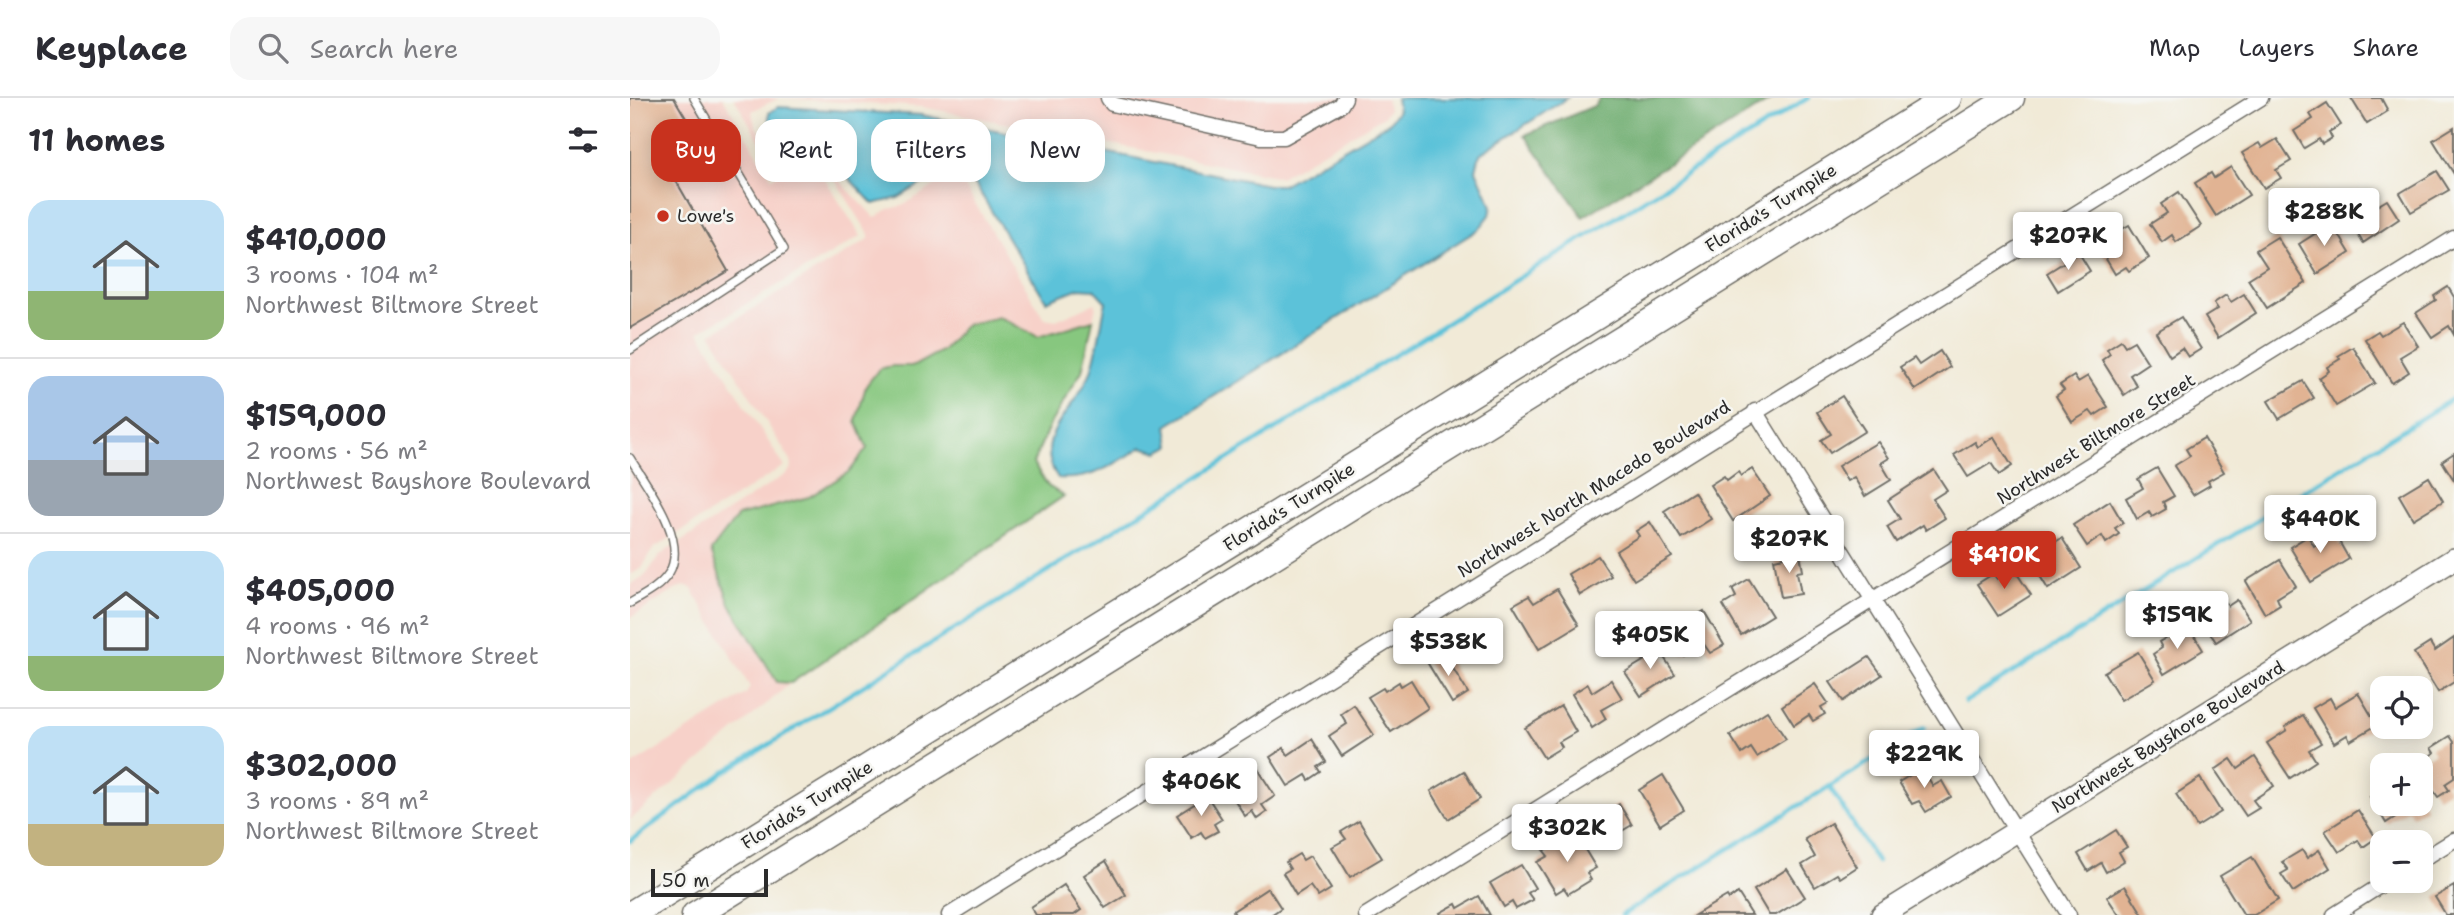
<!DOCTYPE html>
<meta charset="utf-8">
<style>
:root{--surface:#fff;--page:#f7f7f7;--text:#2b2b33;--muted:#7c7c81;--line:#e1e1e2;--accent:#c8321e}
body{margin:0;font-family:"Shantell Sans",sans-serif;background:var(--page);color:var(--text);height:100vh;display:flex;flex-direction:column;font-size:26px;white-space:nowrap}
*{box-sizing:border-box;margin:0}
p{font-size:23px;color:var(--muted)}
.icon{flex:none;width:38px;height:38px;fill:none;stroke:currentColor;stroke-width:2;stroke-linecap:round;stroke-linejoin:round}
.map{position:relative;flex:1;overflow:hidden}
.drawer{display:flex;flex-direction:column;background:var(--surface);width:630px}
.drawer>*{flex:none}
.guide{position:absolute;left:21px;top:21px;width:665px;height:63px;display:flex;gap:14px}
.controls{position:absolute;left:1740px;top:578px;display:grid;gap:14px}
.controls a{display:grid;place-items:center;width:63px;height:63px;border-radius:14px;background:var(--surface);box-shadow:0 4px 18px #0003;font-size:35px}
.scale{position:absolute;left:21px;bottom:18px;width:117px;box-sizing:border-box;padding-left:7px;border:4px solid #2b2b2b;border-top:0;font-size:19px;line-height:24px;white-space:nowrap;color:#2b2b2b;-webkit-text-stroke:5px #f6f6f2;paint-order:stroke}
.price{position:absolute;translate:-50% -60px;padding:0 16px;border-radius:7px;background:#fff;color:#222;font-size:23px;line-height:46px;filter:drop-shadow(0 2px 4px #0008)}
.price::after{content:'';position:absolute;left:50%;top:42px;width:21px;height:16px;margin-left:-10px;background:inherit;clip-path:polygon(0 0,100% 0,50% 100%)}
.price.on{background:var(--accent);color:#fff}
ul{padding:0;list-style:none}
li{display:flex;align-items:center;gap:21px;height:175px;padding:0 28px}
li+li{border-top:2px solid var(--line)}
li span{display:grid;place-items:center;flex:none;width:196px;height:140px;border-radius:21px;color:#555}
li>.icon{margin-inline-start:auto}
span .icon{width:84px;height:84px;fill:#fffc;stroke-width:1}
li b{font-size:30px}
h2{display:flex;justify-content:space-between;align-items:center;height:84px;padding:0 28px;font-size:30px}
.chip{padding:0 24px;border-radius:21px;background:var(--surface);box-shadow:0 4px 18px #0003;font-size:24px;line-height:63px}
.chip.on{background:var(--accent);color:#fff}
header{display:flex;align-items:center;gap:42px;box-sizing:border-box;height:98px;padding:0 35px;background:var(--surface);border-bottom:2px solid var(--line)}
header strong{font-size:33px}
nav{display:flex;gap:38px;margin-inline-start:auto;font-size:24px}
.search{width:490px;height:63px;background:var(--page);display:flex;align-items:center;gap:18px;box-sizing:border-box;padding:0 24px;border-radius:21px;color:var(--muted);font-size:26px}
main{display:flex;flex:1;min-height:0}
.map>svg:first-child{display:block}
.built{fill:#f7d1c9}
.green{fill:#87c77f;stroke:#597955;stroke-width:2}
.forest{fill:#6dac6e;stroke:#4c6c4c;stroke-width:2}
.water{fill:#5cc2d9;stroke:#447682;stroke-width:2}
.lines{fill:none;stroke-linecap:round;stroke-linejoin:round}
.stream{stroke:#5cc2d9;stroke-width:4.5}
.building{fill:#e1b393}
.lane-casing{stroke:#706e67;stroke-width:10}
.street-casing{stroke:#706e67;stroke-width:17}
.secondary-casing{stroke:#706e67;stroke-width:24}
.highway-casing{stroke:#706e67;stroke-width:29}
.lane{stroke:#fff;stroke-width:7}
.street{stroke:#fff;stroke-width:14}
.secondary{stroke:#fff;stroke-width:21}
.highway{stroke:#fff;stroke-width:26}
.poi-dot{fill:#c8321e;stroke:#f6f6f2;stroke-width:2.5}
.labels{text-anchor:middle;dominant-baseline:central;stroke-width:5;stroke-linejoin:round;paint-order:stroke}
.street-label{font-size:18px;fill:#2b2b2b;stroke:#f6f6f2}
.poi-label{font-size:18px;fill:#2b2b2b;stroke:#f6f6f2;text-anchor:start}
</style>
<header>
<strong>Keyplace</strong>
<div class="search"><svg class="icon" aria-label="search" viewBox="0 0 24 24"><circle cx="10" cy="10" r="6"/><path d="M15 15l6 6"/></svg>Search here</div>
<nav><a>Map</a><a>Layers</a><a>Share</a></nav>
</header>
<main>
<section class="drawer">
<h2>11 homes<svg class="icon" aria-label="filters" viewBox="0 0 24 24"><path d="M4 7h16M4 17h16"/><circle cx="9" cy="7" r="2"/><circle cx="15" cy="17" r="2"/></svg></h2>
<ul>
<li><span style="background:linear-gradient(#bfe0f5 65%,#8fb573 0)"><svg class="icon" aria-label="home" viewBox="0 0 24 24"><path d="M3 11l9-7 9 7M6 9v11h12V9"/></svg></span><div><b>$410,000</b><p>3 rooms · 104 m²</p><p>Northwest Biltmore Street</p></div></li>
<li><span style="background:linear-gradient(#a9c7e8 60%,#9aa5b1 0)"><svg class="icon" aria-label="home" viewBox="0 0 24 24"><path d="M3 11l9-7 9 7M6 9v11h12V9"/></svg></span><div><b>$159,000</b><p>2 rooms · 56 m²</p><p>Northwest Bayshore Boulevard</p></div></li>
<li><span style="background:linear-gradient(#bfe0f5 75%,#8fb573 0)"><svg class="icon" aria-label="home" viewBox="0 0 24 24"><path d="M3 11l9-7 9 7M6 9v11h12V9"/></svg></span><div><b>$405,000</b><p>4 rooms · 96 m²</p><p>Northwest Biltmore Street</p></div></li>
<li><span style="background:linear-gradient(#bfe0f5 70%,#c2b280 0)"><svg class="icon" aria-label="home" viewBox="0 0 24 24"><path d="M3 11l9-7 9 7M6 9v11h12V9"/></svg></span><div><b>$302,000</b><p>3 rooms · 89 m²</p><p>Northwest Biltmore Street</p></div></li>
</ul>
</section>
<div class="map">
<svg width="1824" height="817" viewBox="0 0 1824 817">
<rect width="100%" height="100%" fill="#f6f6f2"/>
<filter id="ink" filterUnits="userSpaceOnUse"><feTurbulence type="fractalNoise" baseFrequency=".0143" numOctaves="2"/><feDisplacementMap in="SourceGraphic" scale="14" xChannelSelector="R" yChannelSelector="G"/><feConvolveMatrix kernelMatrix="1 2 1 2 8 2 1 2 1" color-interpolation-filters="sRGB"/></filter>
<filter id="wash" filterUnits="userSpaceOnUse"><feTurbulence type="fractalNoise" baseFrequency=".00686" numOctaves="4" result="noise"/><feDisplacementMap in="SourceGraphic" scale="28" xChannelSelector="R" yChannelSelector="G"/><feGaussianBlur stdDeviation="1.57" result="paint"/><feColorMatrix in="noise" values="0 0 0 0 0 0 0 0 0 0 0 0 0 0 0 0 0 1.4 0 .05"/><feComposite in="paint" operator="in"/></filter>
<g filter="url(#wash)">
<rect width="100%" height="100%" fill="#f1ead7"/>
<g class="built">
<polygon points="0,0 93,0 142,80 179,56 231,138 69,234 154,368 23,451 12,470 0,477"/>
<polygon points="104,0 756,0 759,11 754,18 650,79 292,9 149,0 122,13 125,27 143,54 151,54 181,41 191,49 209,82 245,120 259,111 272,108 309,85 325,82 334,87 414,220 426,222 465,205 466,207 463,222 408,239 390,232 335,227 313,252 284,268 262,268 237,349 220,373 179,399 108,418 81,453 100,506 141,577 149,586 161,585 0,722 0,668 116,596 120,589 62,491 58,488 50,489 0,520 0,487 16,477 30,457 158,375 162,368 161,363 81,236 239,141 239,136 185,50 175,50 145,68"/>
</g>
<polygon class="green" points="369,219 408,239 463,222 452,273 420,326 403,365 418,388 434,398 161,585 147,584 100,506 81,453 108,418 179,399 220,373 237,350 226,323 236,288 249,271 262,268 284,268 313,252 335,227"/>
<polygon class="forest" points="971,0 1144,0 953,119 895,37 964,8"/>
<path class="water" d="M766,0H937L850,56L846,72L862,108L860,117L849,131L537,328L540,348L528,354L512,349C484,366 462,383 428,380C399,338 448,311 461,273C468,252 471,226 476,204L464,191L449,190L416,203L342,81L327,73L306,77L268,100L243,106L215,76L198,43L184,31L168,36L147,47L139,29V15L148,9L291,17L638,87H652L760,24L768,12Z"/>
<g class="lines">
<g class="stream">
<polyline points="1335,604 1824,300"/>
<polyline points="1199,688 1247,764"/>
<polyline points="0,743 93,675 1178,0"/>
<polyline points="992,817 1294,630"/>
</g>
</g>
<g id="blocks">
<g class="building">
<polygon points="0,0 44,0 69,42 34,62 98,173 0,230"/>
<polygon points="1721,0 1751,0 1758,13 1737,26"/>
<polygon points="1697,5 1711,27 1699,34 1702,40 1692,46 1689,41 1674,50 1664,33 1683,21 1680,16"/>
<polygon points="1824,29 1824,76 1803,42"/>
<polygon points="1647,41 1661,63 1646,72 1651,80 1634,90 1612,55 1629,45 1632,50"/>
<polygon points="1601,69 1619,97 1586,118 1565,85 1581,75 1584,80"/>
<polygon points="1807,73 1819,92 1781,114 1770,95"/>
<polygon points="1549,94 1571,128 1546,144 1542,137 1532,144 1520,126 1537,115 1531,106"/>
<polygon points="1741,100 1747,108 1757,102 1769,121 1733,145 1721,125 1730,118 1725,111"/>
<polygon points="1702,125 1720,155 1687,176 1669,146"/>
<polygon points="1499,127 1519,160 1499,173 1496,169 1485,176 1467,146"/>
<polygon points="1647,139 1676,185 1637,210 1618,181 1637,169 1626,152"/>
<polygon points="1449,155 1460,173 1428,193 1417,175"/>
<polygon points="1818,189 1824,199 1824,237 1819,228 1802,239 1786,215 1806,202 1804,198"/>
<polygon points="1614,196 1626,215 1588,240 1575,219 1588,211 1584,205 1596,197 1601,204"/>
<polygon points="1551,219 1571,251 1558,259 1552,250 1540,258 1526,234"/>
<polygon points="1773,224 1788,248 1770,259 1779,274 1762,285 1735,241 1748,233 1751,237"/>
<polygon points="1491,242 1495,248 1504,243 1518,265 1500,277 1507,288 1494,297 1472,262 1480,256 1477,251"/>
<polygon points="1723,249 1745,285 1706,308 1689,280 1699,273 1697,269 1710,261 1708,258"/>
<polygon points="1310,253 1320,269 1285,292 1270,269 1284,260 1289,267"/>
<polygon points="1444,278 1448,284 1458,278 1478,309 1464,318 1460,313 1442,324 1426,298 1434,292 1430,287"/>
<polygon points="1673,283 1684,300 1649,321 1638,303"/>
<polygon points="1212,298 1235,333 1200,355 1191,342 1201,336 1187,314"/>
<polygon points="1364,339 1382,368 1369,377 1361,365 1338,379 1324,357 1345,344 1348,349"/>
<polygon points="1574,340 1594,374 1578,383 1580,387 1563,397 1544,368 1560,358 1556,351"/>
<polygon points="1248,344 1259,360 1251,365 1261,382 1235,398 1224,379 1217,383 1208,368"/>
<polygon points="1824,355 1824,382 1812,363"/>
<polygon points="1527,370 1544,398 1533,404 1536,411 1522,419 1519,414 1507,421 1496,400 1513,390 1508,381"/>
<polygon points="1122,371 1140,398 1103,423 1080,387 1094,378 1097,382 1108,374 1111,378"/>
<polygon points="1304,372 1317,392 1303,401 1315,420 1296,432 1293,427 1266,444 1257,429 1270,421 1258,402"/>
<polygon points="1799,379 1813,403 1783,421 1769,397"/>
<polygon points="1064,394 1081,421 1051,440 1034,413"/>
<polygon points="1480,403 1493,425 1485,430 1489,436 1476,445 1472,438 1457,448 1443,427"/>
<polygon points="1020,424 1042,459 1004,482 986,453 1009,438 1006,433"/>
<polygon points="1702,431 1719,461 1681,484 1660,449 1678,438 1684,448 1696,441 1694,436"/>
<polygon points="1432,440 1451,470 1418,491 1394,452 1408,443 1413,451"/>
<polygon points="1170,456 1173,473 1167,474 1171,496 1151,499 1144,461"/>
<polygon points="968,458 981,478 950,497 938,476"/>
<polygon points="1650,462 1666,488 1647,500 1650,507 1635,516 1616,483"/>
<polygon points="1384,471 1401,497 1368,518 1347,486 1363,476 1367,481"/>
<polygon points="1119,481 1142,518 1111,537 1093,507 1106,499 1102,491"/>
<polygon points="927,491 949,527 909,551 883,507 899,498 904,505"/>
<polygon points="1593,501 1598,508 1607,502 1620,522 1586,544 1573,524 1584,517 1579,510"/>
<polygon points="1074,513 1094,547 1080,555 1073,545 1053,557 1039,534"/>
<polygon points="1561,532 1573,552 1534,576 1523,556 1532,550 1529,544 1546,534 1549,539"/>
<polygon points="1824,540 1824,584 1808,594 1784,555 1800,545 1805,553"/>
<polygon points="1025,546 1045,576 1011,598 995,574 1015,562 1011,556"/>
<polygon points="813,554 838,595 822,605 797,564"/>
<polygon points="1508,554 1525,582 1491,602 1474,574"/>
<polygon points="1239,559 1252,577 1213,603 1200,584"/>
<polygon points="781,582 798,610 761,634 738,599 753,590 755,593 769,584 771,588"/>
<polygon points="981,582 992,600 971,612 976,621 962,630 942,596 958,586 962,594"/>
<polygon points="1185,586 1198,605 1191,609 1195,616 1183,623 1179,617 1164,627 1152,608"/>
<polygon points="1728,595 1747,627 1720,643 1717,637 1704,645 1683,610 1700,600 1705,609"/>
<polygon points="724,607 744,637 712,658 699,638 717,626 711,616"/>
<polygon points="931,608 946,634 929,644 932,649 914,660 895,630"/>
<polygon points="1137,613 1156,641 1127,659 1121,650 1112,656 1100,637"/>
<polygon points="1673,617 1691,645 1679,652 1686,663 1660,680 1637,645 1657,632 1655,629"/>
<polygon points="1820,638 1824,644 1824,680 1815,686 1819,692 1808,699 1790,673 1790,667 1785,667 1804,655 1801,650"/>
<polygon points="682,641 696,664 688,669 691,674 679,682 676,677 658,688 640,659 654,650 658,657"/>
<polygon points="1625,659 1644,688 1623,702 1629,710 1616,718 1585,672 1601,661 1608,671"/>
<polygon points="627,670 645,698 632,707 637,714 627,721 622,713 615,718 597,690"/>
<polygon points="1292,670 1303,688 1312,683 1321,699 1296,714 1289,703 1282,706 1269,684"/>
<polygon points="834,673 850,701 818,721 801,693"/>
<polygon points="1033,677 1054,712 1030,727 1009,692"/>
<polygon points="1570,680 1591,714 1567,729 1546,696"/>
<polygon points="1752,684 1752,705 1790,705 1790,700 1796,710 1782,718 1778,711 1756,725 1740,699 1750,694 1746,687"/>
<polygon points="577,698 592,721 584,726 588,733 575,740 571,734 562,740 547,717"/>
<polygon points="989,706 1002,727 970,746 957,724"/>
<polygon points="1728,712 1746,740 1733,749 1728,742 1709,754 1695,733"/>
<polygon points="729,723 752,760 720,779 702,749 716,741 711,734"/>
<polygon points="1201,725 1227,769 1210,780 1207,776 1185,789 1172,767 1185,759 1175,741"/>
<polygon points="942,730 966,770 957,775 961,782 938,796 934,790 926,795 907,764 918,758 914,753 927,745 925,741"/>
<polygon points="1486,732 1497,749 1489,754 1494,763 1476,774 1471,765 1458,773 1448,756"/>
<polygon points="1672,752 1677,760 1689,752 1700,770 1663,794 1651,776 1658,772 1652,764"/>
<polygon points="669,756 673,762 680,758 701,791 688,799 680,788 666,797 653,775 660,771 656,764"/>
<polygon points="1622,759 1648,802 1624,817 1614,817 1590,778"/>
<polygon points="476,763 496,797 475,810 454,777"/>
<polygon points="891,767 905,790 898,795 903,802 886,811 882,804 874,809 860,785"/>
<polygon points="1157,771 1175,799 1146,817 1139,817 1124,792"/>
<polygon points="434,787 451,812 444,817 406,817 401,809"/>
<polygon points="1495,788 1513,817 1489,817 1477,799"/>
<polygon points="1824,788 1824,817 1816,817 1805,799"/>
<polygon points="638,790 651,810 641,817 605,817 603,813"/>
<polygon points="1108,795 1122,817 1065,817 1097,798 1099,801"/>
<polygon points="849,798 860,817 811,817 810,815 826,806 828,810"/>
</g>
</g>
</g>
<g filter="url(#ink)">
<use href="#blocks" fill-opacity="0" stroke="#706e67" stroke-width="2"/>
<g class="lines">
<defs>
<g id="lane">
<polyline points="0,252 154,151 64,0"/>
<path d="M0,360C17,388 59,442 39,475C30,489 14,497 0,505"/>
</g>
<g id="street">
<polyline points="478,0 482,6 631,39 654,39 711,7 715,0"/>
<polyline points="1125,313 1439,817"/>
<polyline points="1790,763 1824,742"/>
<polyline points="319,817 1631,0"/>
<polyline points="736,817 1824,140"/>
<polyline points="1704,817 1759,782"/>
</g>
<polyline id="secondary" points="1252,817 1824,461"/>
<g id="highway">
<polyline points="0,817 1318,0"/>
<polyline points="65,817 1381,0"/>
</g>
</defs>
<use href="#lane" class="lane-casing"/>
<use href="#street" class="street-casing"/>
<use href="#secondary" class="secondary-casing"/>
<use href="#highway" class="highway-casing"/>
<use href="#lane" class="lane"/>
<use href="#street" class="street"/>
<use href="#secondary" class="secondary"/>
<use href="#highway" class="highway"/>
</g>
</g>
<circle class="poi-dot" cx="33" cy="118" r="7"/>
<g class="labels">
<g class="street-label">
<text transform="translate(1141 110) rotate(-32)">Florida's Turnpike</text>
<text transform="translate(1466 341) rotate(-32)">Northwest Biltmore Street</text>
<text transform="translate(964 391) rotate(-32)">Northwest North Macedo Boulevard</text>
<text transform="translate(659 409) rotate(-32)">Florida's Turnpike</text>
<text transform="translate(1538 639) rotate(-32)">Northwest Bayshore Boulevard</text>
<text transform="translate(177 707) rotate(-32)">Florida's Turnpike</text>
</g>
<g class="poi-label">
<text x="47" y="118">Lowe's</text>
</g>
</g>
</svg>
<div class="controls">
<a><svg class="icon" aria-label="locate" viewBox="0 0 24 24"><circle cx="12" cy="12" r="6"/><path d="M12 2v4M12 18v4M2 12h4M18 12h4"/></svg></a>
<a>+</a>
<a>−</a>
</div>
<div class="scale">50 m</div>
<b class="price" style="left:1694px;top:150px">$288K</b>
<b class="price" style="left:1438px;top:174px">$207K</b>
<b class="price" style="left:1690px;top:457px">$440K</b>
<b class="price" style="left:1159px;top:477px">$207K</b>
<b class="price on" style="left:1374px;top:493px">$410K</b>
<b class="price" style="left:1547px;top:553px">$159K</b>
<b class="price" style="left:1020px;top:573px">$405K</b>
<b class="price" style="left:818px;top:580px">$538K</b>
<b class="price" style="left:1294px;top:692px">$229K</b>
<b class="price" style="left:571px;top:720px">$406K</b>
<b class="price" style="left:937px;top:766px">$302K</b>
<div class="guide">
<a class="chip on">Buy</a>
<a class="chip">Rent</a>
<a class="chip">Filters</a>
<a class="chip">New</a>
</div>
</div>
</main>
